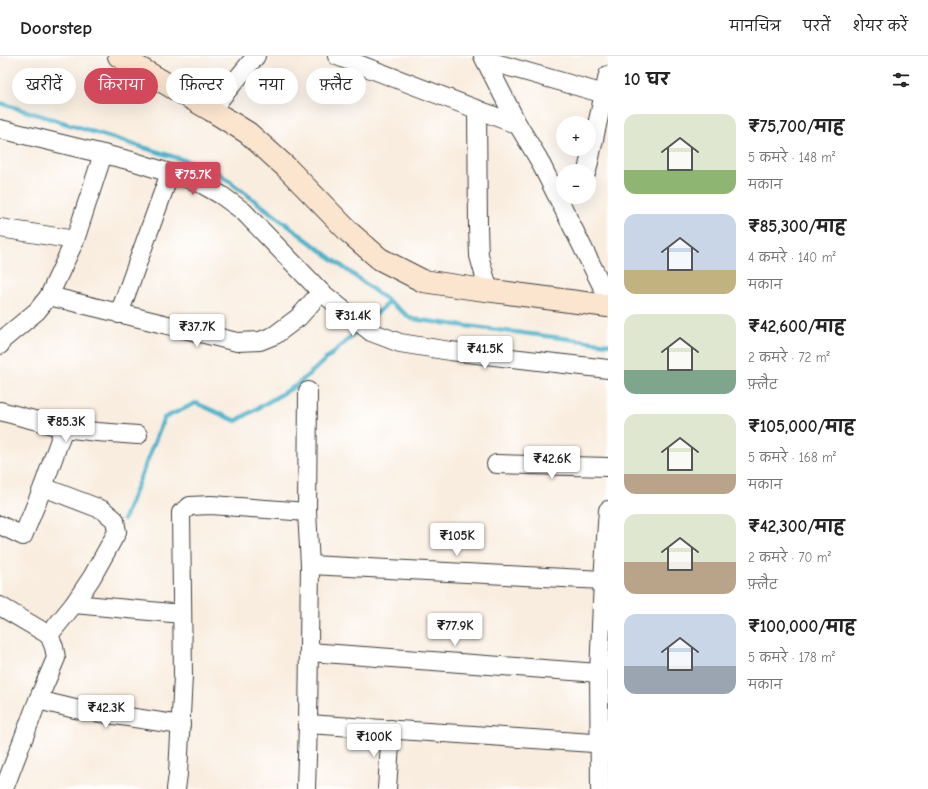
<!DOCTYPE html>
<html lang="hi">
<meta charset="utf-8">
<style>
:root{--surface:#fff;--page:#f6f6f6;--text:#222;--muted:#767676;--line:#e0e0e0;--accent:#d1495b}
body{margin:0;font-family:"Comic Neue","Playpen Sans Deva",sans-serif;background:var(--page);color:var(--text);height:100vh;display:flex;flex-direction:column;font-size:15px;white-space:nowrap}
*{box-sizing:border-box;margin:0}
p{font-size:13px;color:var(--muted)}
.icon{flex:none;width:22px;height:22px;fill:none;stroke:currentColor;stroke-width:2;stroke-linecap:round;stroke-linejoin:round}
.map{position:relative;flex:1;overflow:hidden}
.drawer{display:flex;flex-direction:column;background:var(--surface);width:320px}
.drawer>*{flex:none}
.top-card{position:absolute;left:12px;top:12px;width:380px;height:36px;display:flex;gap:8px}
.tools{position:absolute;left:556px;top:60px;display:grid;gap:8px}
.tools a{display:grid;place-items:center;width:40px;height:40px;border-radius:50%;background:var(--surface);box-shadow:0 4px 16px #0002;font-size:20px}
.price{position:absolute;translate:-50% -34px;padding:0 9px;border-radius:4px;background:#fff;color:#222;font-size:13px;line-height:26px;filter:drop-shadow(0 1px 2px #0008)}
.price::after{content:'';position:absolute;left:50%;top:24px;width:12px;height:9px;margin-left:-6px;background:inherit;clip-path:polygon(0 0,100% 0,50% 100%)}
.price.current{background:var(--accent);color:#fff}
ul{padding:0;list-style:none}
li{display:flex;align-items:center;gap:12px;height:100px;padding:0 16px}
li span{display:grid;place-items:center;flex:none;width:112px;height:80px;border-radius:12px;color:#555}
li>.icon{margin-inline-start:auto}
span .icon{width:48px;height:48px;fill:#fffc;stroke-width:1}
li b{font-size:17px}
h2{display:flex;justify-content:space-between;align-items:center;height:48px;padding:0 16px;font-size:17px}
.tag{padding:0 14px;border-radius:18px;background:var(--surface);box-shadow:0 4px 16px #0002;font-size:14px;line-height:36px}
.tag.current{background:var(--accent);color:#fff}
header{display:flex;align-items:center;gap:24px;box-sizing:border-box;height:56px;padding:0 20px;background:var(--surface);border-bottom:1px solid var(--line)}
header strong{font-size:19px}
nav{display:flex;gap:22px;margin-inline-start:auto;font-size:14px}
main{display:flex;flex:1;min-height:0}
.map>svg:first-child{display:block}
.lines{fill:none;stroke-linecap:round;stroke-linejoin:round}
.stream{stroke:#4cb2cb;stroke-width:4.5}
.street-casing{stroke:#3d3b39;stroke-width:20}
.secondary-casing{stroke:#3d3b39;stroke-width:24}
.street{stroke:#fff;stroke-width:18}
.secondary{stroke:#fbe5cf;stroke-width:22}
</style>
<header>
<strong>Doorstep</strong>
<nav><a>मानचित्र</a><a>परतें</a><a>शेयर करें</a></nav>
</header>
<main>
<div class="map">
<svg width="608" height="733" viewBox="0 0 608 733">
<rect width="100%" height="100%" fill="#fff"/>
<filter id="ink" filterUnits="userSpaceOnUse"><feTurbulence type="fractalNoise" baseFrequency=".025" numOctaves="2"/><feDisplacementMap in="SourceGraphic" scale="8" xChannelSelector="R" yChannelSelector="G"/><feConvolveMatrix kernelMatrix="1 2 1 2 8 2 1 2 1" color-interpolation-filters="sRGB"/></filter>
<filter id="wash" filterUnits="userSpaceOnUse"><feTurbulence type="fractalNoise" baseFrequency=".012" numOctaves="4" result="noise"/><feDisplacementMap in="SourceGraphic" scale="16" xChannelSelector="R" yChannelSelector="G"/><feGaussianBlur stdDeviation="0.9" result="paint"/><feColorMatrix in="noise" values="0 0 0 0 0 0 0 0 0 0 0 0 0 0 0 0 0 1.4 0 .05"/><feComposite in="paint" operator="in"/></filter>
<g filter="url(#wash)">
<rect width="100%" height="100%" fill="#f9eddf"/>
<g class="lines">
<g class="stream">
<polyline points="0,47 213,113 412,263 608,288"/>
<polyline points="366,267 389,246"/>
<polyline points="124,463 164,362 196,347 236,365 297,329 361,272"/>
</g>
</g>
</g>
<g filter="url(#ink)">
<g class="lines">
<defs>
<g id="street">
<polyline points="337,0 518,69"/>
<polyline points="483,0 518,69 538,102 608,242"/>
<polyline points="485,4 608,39"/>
<polyline points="477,53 478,170 479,200 489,235"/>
<polyline points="211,54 256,0"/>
<polyline points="0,73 132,105 198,126 221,139 243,155 321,236 371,276 400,287 450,295 608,313"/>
<polyline points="587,115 608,19"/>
<polyline points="0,172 75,184"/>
<polyline points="49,240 237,286 260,285 275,279 299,261 321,236"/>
<polyline points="119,258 170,117"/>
<polyline points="0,289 1,285 37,255 49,240 75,184 103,98"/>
<polyline points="0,355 64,372 97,376 138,379"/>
<polyline points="496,408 608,411"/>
<polyline points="43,431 103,454 115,464 117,476 92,521 74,548 49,579"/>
<polyline points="0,469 23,480 43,431 64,372"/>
<polyline points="310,509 603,524"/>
<polyline points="74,548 182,558"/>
<polyline points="0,550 49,579 54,591 56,602 38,644 4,733"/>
<polyline points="309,596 599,617"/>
<polyline points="38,644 75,653 181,669"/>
<polyline points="308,668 608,688"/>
<polyline points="176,733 178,718 183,620 181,457 190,450 211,449 307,456"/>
<polyline points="306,733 308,668 310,509 307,456 308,335"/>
<polyline points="387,733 391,673"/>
<polyline points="600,733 599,617 603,524 608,454"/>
</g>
<polyline id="secondary" points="119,0 211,54 248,77 286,111 350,177 380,203 423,225 470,232 608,250"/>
</defs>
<use href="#street" class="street-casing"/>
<use href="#secondary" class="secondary-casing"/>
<use href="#street" class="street"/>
<use href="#secondary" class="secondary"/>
</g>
</g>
</svg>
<div class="tools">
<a>+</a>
<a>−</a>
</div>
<b class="price current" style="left:193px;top:140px">₹75.7K</b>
<b class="price" style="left:353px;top:281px">₹31.4K</b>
<b class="price" style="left:197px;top:292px">₹37.7K</b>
<b class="price" style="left:485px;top:314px">₹41.5K</b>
<b class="price" style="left:66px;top:387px">₹85.3K</b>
<b class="price" style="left:552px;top:424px">₹42.6K</b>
<b class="price" style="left:457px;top:501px">₹105K</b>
<b class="price" style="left:455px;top:591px">₹77.9K</b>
<b class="price" style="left:106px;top:673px">₹42.3K</b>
<b class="price" style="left:374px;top:702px">₹100K</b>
<div class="top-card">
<a class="tag">खरीदें</a>
<a class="tag current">किराया</a>
<a class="tag">फ़िल्टर</a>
<a class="tag">नया</a>
<a class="tag">फ़्लैट</a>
</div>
</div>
<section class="drawer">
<h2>10 घर<svg class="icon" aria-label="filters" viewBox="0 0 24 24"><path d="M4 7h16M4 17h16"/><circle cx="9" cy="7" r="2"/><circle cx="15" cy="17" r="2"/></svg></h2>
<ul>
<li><span style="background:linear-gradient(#dfe7d0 70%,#8fb573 0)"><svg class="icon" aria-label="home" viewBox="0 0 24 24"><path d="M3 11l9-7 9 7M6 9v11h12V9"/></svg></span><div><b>₹75,700/माह</b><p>5 कमरे · 148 m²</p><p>मकान</p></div></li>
<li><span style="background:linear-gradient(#c9d6e8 70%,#c2b280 0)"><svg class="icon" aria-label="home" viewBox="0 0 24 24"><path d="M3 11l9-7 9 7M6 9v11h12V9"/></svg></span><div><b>₹85,300/माह</b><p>4 कमरे · 140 m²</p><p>मकान</p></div></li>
<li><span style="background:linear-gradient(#dfe7d0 70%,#7fa58c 0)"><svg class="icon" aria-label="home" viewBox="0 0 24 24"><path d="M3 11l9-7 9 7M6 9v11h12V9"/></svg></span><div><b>₹42,600/माह</b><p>2 कमरे · 72 m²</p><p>फ़्लैट</p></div></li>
<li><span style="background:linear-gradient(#dfe7d0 75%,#b9a48a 0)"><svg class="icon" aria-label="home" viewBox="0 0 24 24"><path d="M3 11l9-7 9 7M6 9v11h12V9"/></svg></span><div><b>₹105,000/माह</b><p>5 कमरे · 168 m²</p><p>मकान</p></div></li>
<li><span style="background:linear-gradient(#dfe7d0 60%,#b9a48a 0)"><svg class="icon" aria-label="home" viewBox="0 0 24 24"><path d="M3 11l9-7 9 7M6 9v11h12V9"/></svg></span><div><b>₹42,300/माह</b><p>2 कमरे · 70 m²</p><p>फ़्लैट</p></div></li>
<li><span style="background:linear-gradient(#c9d6e8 65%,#9aa5b1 0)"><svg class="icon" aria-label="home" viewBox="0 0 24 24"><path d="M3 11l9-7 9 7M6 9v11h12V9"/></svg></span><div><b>₹100,000/माह</b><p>5 कमरे · 178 m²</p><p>मकान</p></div></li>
</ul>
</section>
</main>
